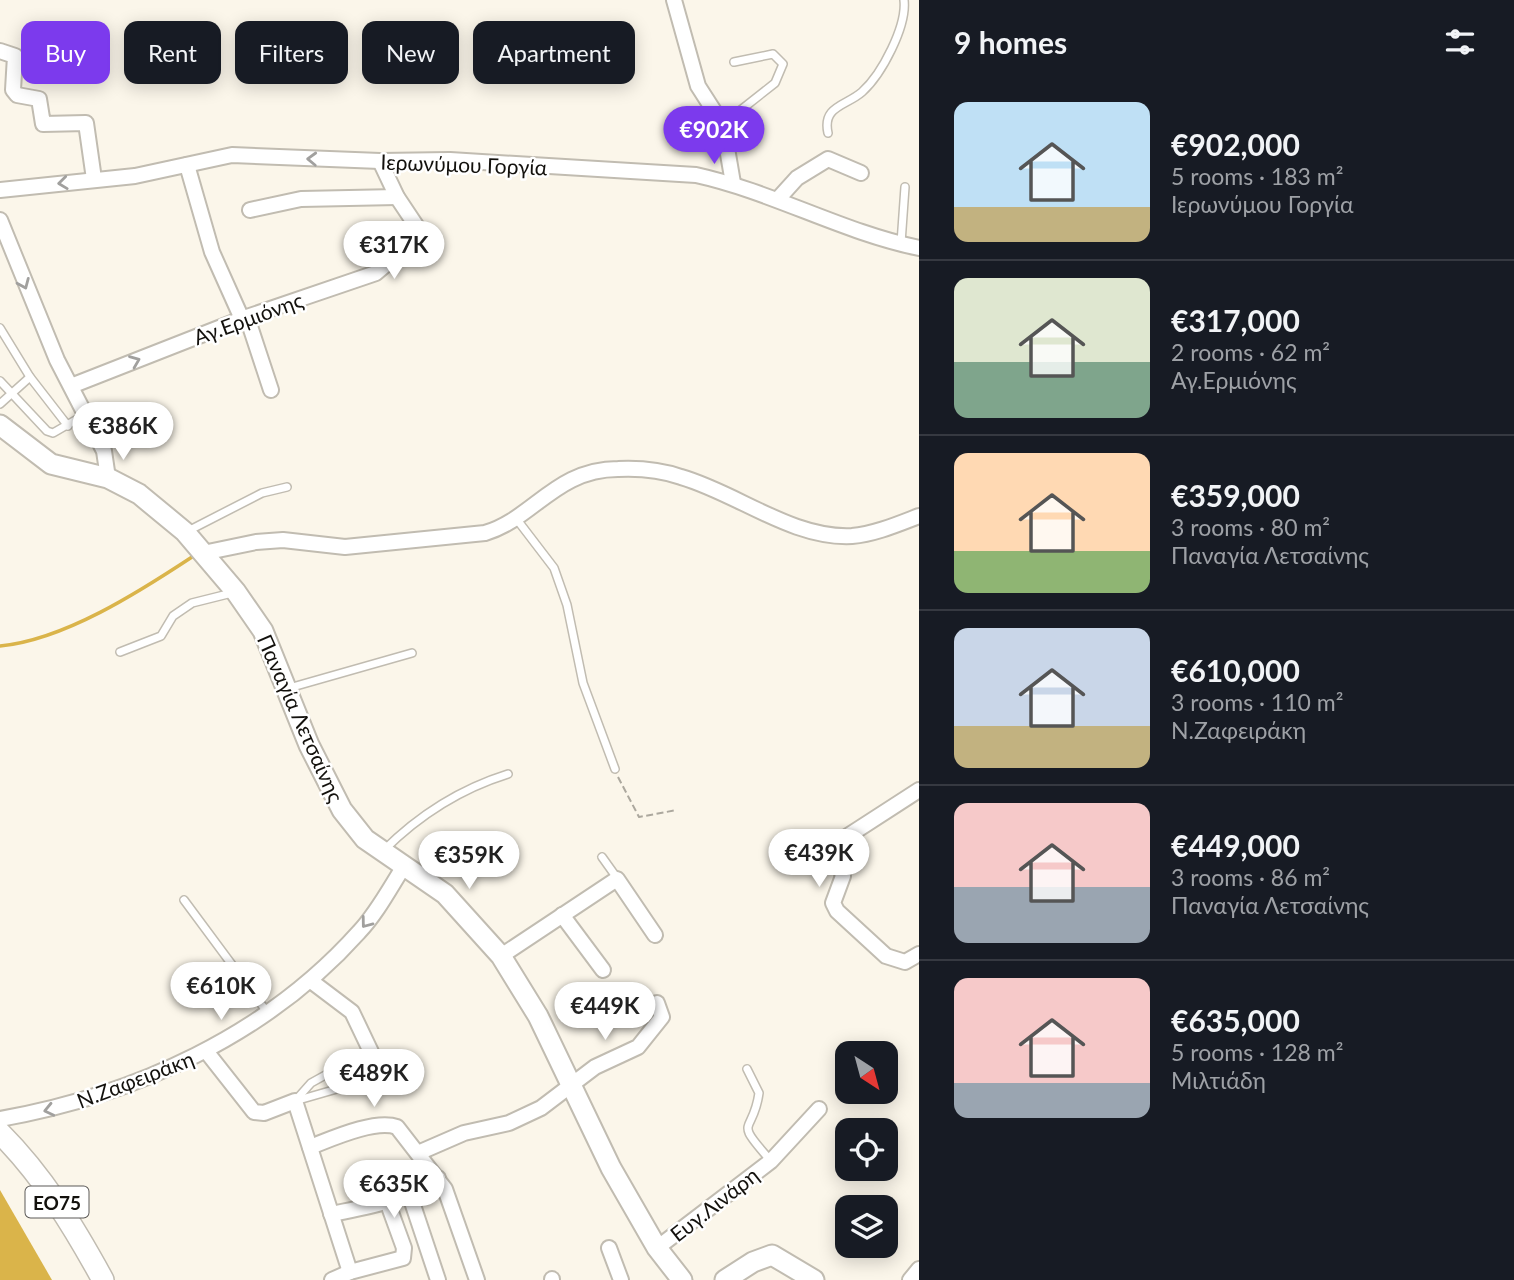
<!DOCTYPE html>
<meta charset="utf-8">
<style>
:root{--surface:#171b24;--page:#20242c;--text:#f1f3f6;--muted:#9ea1a6;--line:#363941;--accent:#7c3aed}
body{margin:0;font-family:Lato,sans-serif;background:var(--page);color:var(--text);height:100vh;display:flex;flex-direction:column;font-size:26px;white-space:nowrap}
*{box-sizing:border-box;margin:0}
p{font-size:23px;color:var(--muted)}
.icon{flex:none;width:38px;height:38px;fill:none;stroke:currentColor;stroke-width:2;stroke-linecap:round;stroke-linejoin:round}
.map{position:relative;flex:1;overflow:hidden}
.side{display:flex;flex-direction:column;background:var(--surface);width:595px}
.side>*{flex:none}
.hud{position:absolute;left:21px;top:21px;width:665px;height:63px;display:flex;gap:14px}
.needle{width:46px;rotate:144deg}
.controls{position:absolute;left:835px;top:1041px;display:grid;gap:14px}
.controls a{display:grid;place-items:center;width:63px;height:63px;border-radius:14px;background:var(--surface);box-shadow:0 4px 18px #0003;font-size:35px}
.price{position:absolute;translate:-50% -60px;padding:0 16px;border-radius:24px;background:#fff;color:#222;font-size:23px;line-height:46px;filter:drop-shadow(0 2px 4px #0008)}
.price::after{content:'';position:absolute;left:50%;top:42px;width:21px;height:16px;margin-left:-10px;background:inherit;clip-path:polygon(0 0,100% 0,50% 100%)}
.price.selected{background:var(--accent);color:#fff}
ul{padding:0;list-style:none}
li{display:flex;align-items:center;gap:21px;height:175px;padding:0 35px}
li+li{border-top:2px solid var(--line)}
li span{display:grid;place-items:center;flex:none;width:196px;height:140px;border-radius:14px;color:#555}
li>.icon{margin-inline-start:auto}
span .icon{width:84px;height:84px;fill:#fffc;stroke-width:1}
li b{font-size:30px}
h2{display:flex;justify-content:space-between;align-items:center;height:84px;padding:0 35px;font-size:30px}
.pill{padding:0 24px;border-radius:14px;background:var(--surface);box-shadow:0 4px 18px #0003;font-size:24px;line-height:63px}
.pill.selected{background:var(--accent);color:#fff}
main{display:flex;flex:1;min-height:0}
.map>svg:first-child{display:block}
.water{fill:#dab44a}
.lines{fill:none;stroke-linecap:round;stroke-linejoin:round}
.stream{stroke:#dab44a;stroke-width:3.5}
.lane-casing{stroke:#c1bcb1;stroke-width:10}
.street-casing{stroke:#c1bcb1;stroke-width:18}
.secondary-casing{stroke:#c1bcb1;stroke-width:23}
.primary-casing{stroke:#c1bcb1;stroke-width:24}
.path{stroke:#aca89e;stroke-width:2;stroke-dasharray:7 3.5;stroke-linecap:butt}
.lane{stroke:#fff;stroke-width:7}
.street{stroke:#fff;stroke-width:14}
.secondary{stroke:#fff;stroke-width:19}
.primary{stroke:#fff;stroke-width:21}
.oneway{stroke:#a1a09e}
.labels{text-anchor:middle;dominant-baseline:central;stroke-width:5;stroke-linejoin:round;paint-order:stroke}
.shield{fill:#fff;stroke:#5a5856;stroke-width:2}
.shield-label{font-size:19px;font-weight:bold;fill:#13110d}
.street-label{font-size:21px;fill:#13110d;stroke:#fff}
</style>
<main>
<div class="map">
<svg width="919" height="1280" viewBox="0 0 919 1280">
<rect width="100%" height="100%" fill="#fbf6ea"/>
<polygon class="water" points="0,1190 52,1280 0,1280"/>
<g class="lines">
<path class="stream" d="M0,646C64,640 139,592 192,557"/>
<defs>
<g id="lane">
<polyline points="723,124 775,83 783,64 773,54 734,62"/>
<path d="M828,133C822,106 846,106 862,92C882,74 907,26 904,0"/>
<polyline points="901,243 905,187"/>
<polyline points="0,328 30,377 68,426"/>
<polyline points="0,381 47,431 53,433 86,414"/>
<polyline points="0,404 30,377"/>
<polyline points="515,517 554,568 567,605 583,683 615,769"/>
<polyline points="186,532 262,493 287,487"/>
<polyline points="120,652 161,636 173,616 192,603 232,593"/>
<polyline points="289,688 412,653"/>
<path d="M383,851C418,816 460,789 508,774"/>
<polyline points="602,857 617,878"/>
<polyline points="184,900 267,1012"/>
<path d="M747,1069L759,1093C753,1136 732,1117 771,1161"/>
<polyline points="295,1101 375,1078"/>
<polyline points="295,1101 311,1083 338,1068"/>
</g>
<g id="street">
<polyline points="674,0 698,86 723,125 733,183"/>
<polyline points="0,51 15,56 13,90 17,95 39,99 43,124 86,123 94,179"/>
<polyline points="187,165 212,252 242,319"/>
<path d="M0,190L135,176L232,155L380,161L450,160L696,175C773,192 842,232 919,248"/>
<polyline points="778,199 797,178 828,159 861,173"/>
<polyline points="250,210 301,199 397,197"/>
<polyline points="0,220 57,360 104,451 108,478"/>
<polyline points="247,317 271,390"/>
<polyline points="71,386 247,317 376,273 389,262 417,227 397,197 380,161"/>
<path d="M203,553L256,542L283,540L345,547L485,533C533,519 556,469 618,469C639,468 661,470 681,477C737,493 792,539 852,536C875,534 898,524 919,516"/>
<polyline points="919,790 837,843 835,853 843,876 833,903 837,911 886,956 905,962 919,954"/>
<polyline points="562,915 603,970"/>
<polyline points="501,956 617,879 655,935"/>
<polyline points="311,981 352,1012 372,1054"/>
<polyline points="206,1051 254,1112 264,1113 295,1101 350,1272"/>
<path d="M0,1119C135,1095 266,1036 359,932C377,913 390,888 404,866"/>
<path d="M310,1147C331,1139 375,1119 397,1127L445,1189L477,1280"/>
<polyline points="418,1153 464,1133 509,1123 541,1108 595,1067 638,1047 662,1017 657,1003"/>
<polyline points="410,1196 438,1280"/>
<path d="M331,1214C373,1206 401,1201 438,1178"/>
<polyline points="609,1248 621,1280"/>
<polyline points="657,1248 771,1161 819,1109"/>
<polyline points="552,1279 552,1280"/>
<polyline points="332,1280 350,1272 403,1258 404,1248 388,1204"/>
<polyline points="910,1280 919,1269"/>
</g>
<g id="secondary">
<polyline points="0,425 51,464 108,478 139,494 185,532 236,592 263,631 309,745 342,810 365,839 445,894 501,956 538,1016 611,1168 657,1248 682,1280"/>
<polyline points="725,1280 753,1262 772,1255 814,1280"/>
</g>
<path id="primary" d="M0,1133C43,1176 74,1227 103,1280"/>
</defs>
<use href="#lane" class="lane-casing"/>
<use href="#street" class="street-casing"/>
<use href="#secondary" class="secondary-casing"/>
<use href="#primary" class="primary-casing"/>
<polyline class="path" points="618,777 639,817 677,810"/>
<use href="#lane" class="lane"/>
<use href="#street" class="street"/>
<use href="#secondary" class="secondary"/>
<use href="#primary" class="primary"/>
</g>
<defs><path id="oneway-chevron" d="M-2-3.5L2.5 0L-2 3.5" fill="none" stroke-width="1.6" stroke-linecap="round" stroke-linejoin="round" transform="scale(1.75)"/></defs>
<g class="oneway">
<use href="#oneway-chevron" transform="translate(312 159) rotate(-178)"/>
<use href="#oneway-chevron" transform="translate(63 183) rotate(173)"/>
<use href="#oneway-chevron" transform="translate(24 284) rotate(67)"/>
<use href="#oneway-chevron" transform="translate(135 361) rotate(-22)"/>
<use href="#oneway-chevron" transform="translate(366 923) rotate(127)"/>
<use href="#oneway-chevron" transform="translate(49 1110) rotate(167)"/>
</g>
<g class="labels">
<rect class="shield" x="25.5" y="1186.5" width="63" height="31" rx="5"/>
<g class="shield-label">
<text x="57" y="1202">ΕΟ75</text>
</g>
<g class="street-label">
<text transform="translate(464 164) rotate(2)">Ιερωνύμου Γοργία</text>
<text transform="translate(248 318) rotate(-20)">Αγ.Ερμιόνης</text>
<text transform="translate(301 718) rotate(66)">Παναγία Λετσαίνης</text>
<text transform="translate(135 1079) rotate(-21)">Ν.Ζαφειράκη</text>
<text transform="translate(714 1204) rotate(-38)">Ευγ.Λινάρη</text>
</g>
</g>
</svg>
<div class="controls">
<a><svg class="needle" viewBox="-14 -14 28 28"><path d="M0-13l5 13h-10z" fill="#e53935"/><path d="M0 13l5-13h-10z" fill="#9ea1a6"/></svg></a>
<a><svg class="icon" aria-label="locate" viewBox="0 0 24 24"><circle cx="12" cy="12" r="6"/><path d="M12 2v4M12 18v4M2 12h4M18 12h4"/></svg></a>
<a><svg class="icon" aria-label="layers" viewBox="0 0 24 24"><path d="M12 4l9 5-9 5-9-5zM3 14l9 5 9-5"/></svg></a>
</div>
<b class="price selected" style="left:714px;top:166px">€902K</b>
<b class="price" style="left:394px;top:281px">€317K</b>
<b class="price" style="left:123px;top:462px">€386K</b>
<b class="price" style="left:819px;top:889px">€439K</b>
<b class="price" style="left:469px;top:891px">€359K</b>
<b class="price" style="left:221px;top:1022px">€610K</b>
<b class="price" style="left:605px;top:1042px">€449K</b>
<b class="price" style="left:374px;top:1109px">€489K</b>
<b class="price" style="left:394px;top:1220px">€635K</b>
<div class="hud">
<a class="pill selected">Buy</a>
<a class="pill">Rent</a>
<a class="pill">Filters</a>
<a class="pill">New</a>
<a class="pill">Apartment</a>
</div>
</div>
<section class="side">
<h2>9 homes<svg class="icon" aria-label="filters" viewBox="0 0 24 24"><path d="M4 7h16M4 17h16"/><circle cx="9" cy="7" r="2"/><circle cx="15" cy="17" r="2"/></svg></h2>
<ul>
<li><span style="background:linear-gradient(#bfe0f5 75%,#c2b280 0)"><svg class="icon" aria-label="home" viewBox="0 0 24 24"><path d="M3 11l9-7 9 7M6 9v11h12V9"/></svg></span><div><b>€902,000</b><p>5 rooms · 183 m²</p><p>Ιερωνύμου Γοργία</p></div></li>
<li><span style="background:linear-gradient(#dfe7d0 60%,#7fa58c 0)"><svg class="icon" aria-label="home" viewBox="0 0 24 24"><path d="M3 11l9-7 9 7M6 9v11h12V9"/></svg></span><div><b>€317,000</b><p>2 rooms · 62 m²</p><p>Αγ.Ερμιόνης</p></div></li>
<li><span style="background:linear-gradient(#ffd9b3 70%,#8fb573 0)"><svg class="icon" aria-label="home" viewBox="0 0 24 24"><path d="M3 11l9-7 9 7M6 9v11h12V9"/></svg></span><div><b>€359,000</b><p>3 rooms · 80 m²</p><p>Παναγία Λετσαίνης</p></div></li>
<li><span style="background:linear-gradient(#c9d6e8 70%,#c2b280 0)"><svg class="icon" aria-label="home" viewBox="0 0 24 24"><path d="M3 11l9-7 9 7M6 9v11h12V9"/></svg></span><div><b>€610,000</b><p>3 rooms · 110 m²</p><p>Ν.Ζαφειράκη</p></div></li>
<li><span style="background:linear-gradient(#f6c9c9 60%,#9aa5b1 0)"><svg class="icon" aria-label="home" viewBox="0 0 24 24"><path d="M3 11l9-7 9 7M6 9v11h12V9"/></svg></span><div><b>€449,000</b><p>3 rooms · 86 m²</p><p>Παναγία Λετσαίνης</p></div></li>
<li><span style="background:linear-gradient(#f6c9c9 75%,#9aa5b1 0)"><svg class="icon" aria-label="home" viewBox="0 0 24 24"><path d="M3 11l9-7 9 7M6 9v11h12V9"/></svg></span><div><b>€635,000</b><p>5 rooms · 128 m²</p><p>Μιλτιάδη</p></div></li>
</ul>
</section>
</main>
